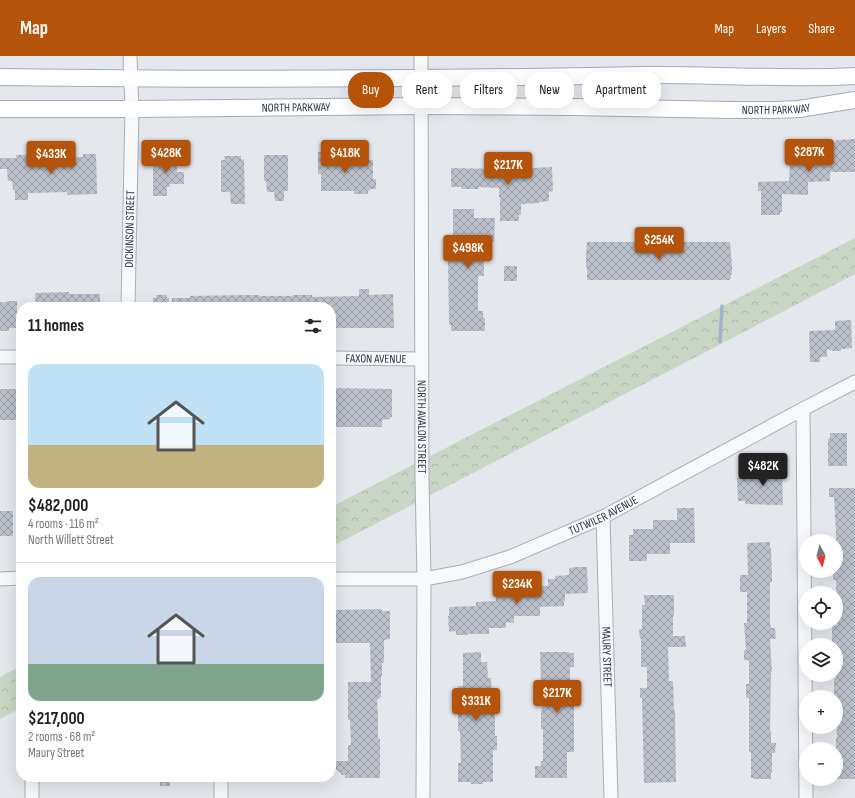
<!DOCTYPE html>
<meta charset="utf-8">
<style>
:root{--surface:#fff;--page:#f2f2f2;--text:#222;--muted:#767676;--line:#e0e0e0;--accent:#b45309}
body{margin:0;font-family:"Sofia Sans Condensed",sans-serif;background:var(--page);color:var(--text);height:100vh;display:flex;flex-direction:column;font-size:15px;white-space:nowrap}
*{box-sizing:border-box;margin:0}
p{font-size:13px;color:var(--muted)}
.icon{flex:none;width:22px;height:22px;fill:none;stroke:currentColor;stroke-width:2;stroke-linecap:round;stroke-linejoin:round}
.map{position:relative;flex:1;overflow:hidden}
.panel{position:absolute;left:16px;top:246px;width:320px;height:480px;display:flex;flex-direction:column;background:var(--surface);border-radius:16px;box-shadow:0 4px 16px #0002}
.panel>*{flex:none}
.top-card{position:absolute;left:348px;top:16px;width:380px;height:36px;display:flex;gap:8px}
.needle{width:26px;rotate:173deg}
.buttons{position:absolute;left:799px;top:478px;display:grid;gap:8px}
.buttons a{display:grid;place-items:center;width:44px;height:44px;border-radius:50%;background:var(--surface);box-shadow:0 4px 16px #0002;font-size:20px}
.price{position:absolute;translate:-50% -34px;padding:0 9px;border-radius:4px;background:var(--accent);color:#fff;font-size:13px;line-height:26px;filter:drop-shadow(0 1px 2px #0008)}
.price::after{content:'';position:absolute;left:50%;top:24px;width:12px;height:9px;margin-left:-6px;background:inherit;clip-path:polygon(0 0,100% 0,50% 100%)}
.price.on{background:#222;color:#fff}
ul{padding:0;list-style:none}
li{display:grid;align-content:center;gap:8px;height:212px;padding:0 12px}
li+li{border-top:1px solid var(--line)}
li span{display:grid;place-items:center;height:124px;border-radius:12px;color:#555}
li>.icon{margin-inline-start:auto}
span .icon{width:72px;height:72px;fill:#fffc;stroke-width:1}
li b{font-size:17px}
h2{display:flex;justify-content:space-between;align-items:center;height:48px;padding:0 12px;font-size:17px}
.tag{padding:0 14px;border-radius:16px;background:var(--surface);box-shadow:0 4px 16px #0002;font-size:14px;line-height:36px}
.tag.on{background:var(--accent);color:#fff}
header{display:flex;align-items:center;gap:24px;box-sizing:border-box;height:56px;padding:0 20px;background:var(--accent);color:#fff}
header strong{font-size:19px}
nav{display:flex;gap:22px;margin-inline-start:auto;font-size:14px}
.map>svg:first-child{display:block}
.forest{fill:url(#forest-crowns)}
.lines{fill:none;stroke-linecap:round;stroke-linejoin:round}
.stream{stroke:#9fb4cc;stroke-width:3.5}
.building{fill:url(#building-cross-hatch)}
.minor-casing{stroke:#a9aeb7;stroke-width:15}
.major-casing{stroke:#a3abb8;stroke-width:18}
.minor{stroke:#f7f8fa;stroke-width:13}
.major{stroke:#fff;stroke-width:16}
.labels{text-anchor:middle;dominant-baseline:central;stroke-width:3;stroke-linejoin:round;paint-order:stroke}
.street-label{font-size:12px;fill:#2b3445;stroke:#f4f6f9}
</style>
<header>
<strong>Map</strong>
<nav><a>Map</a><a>Layers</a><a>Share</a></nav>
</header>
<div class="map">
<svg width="855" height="742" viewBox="0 0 855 742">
<defs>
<pattern id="forest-crowns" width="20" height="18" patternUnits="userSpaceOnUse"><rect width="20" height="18" fill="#c9d6c5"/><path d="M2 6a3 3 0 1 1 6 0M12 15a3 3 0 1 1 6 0" fill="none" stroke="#adb8ab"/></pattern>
<pattern id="building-cross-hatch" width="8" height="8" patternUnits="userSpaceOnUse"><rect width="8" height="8" fill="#bbc0ca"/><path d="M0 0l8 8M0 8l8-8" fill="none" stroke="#989da6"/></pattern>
</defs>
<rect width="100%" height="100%" fill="#e4e7ec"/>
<g class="forest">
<polygon points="855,182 855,218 331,491 331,451"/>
<polygon points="21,610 21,652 0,663 0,621"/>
</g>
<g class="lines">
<polyline class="stream" points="720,286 722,250"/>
</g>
<g class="building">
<polygon points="855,83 855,116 830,116 830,125 808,126 808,139 782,138 782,156 780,156 780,159 761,159 761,135 758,135 758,126 789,125 790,106 810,107 810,86 836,86 836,84"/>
<polygon points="318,96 342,96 342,104 373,104 373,123 376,123 376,133 370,133 370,134 368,135 368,138 354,138 354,135 321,135 321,118 318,118"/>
<polygon points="58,98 58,102 83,101 83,98 96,98 97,138 67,139 67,136 28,137 28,144 15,144 15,134 13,134 12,125 8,125 7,113 0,113 0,102 16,102 16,99"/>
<polygon points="167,98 176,98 177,116 184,116 184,128 169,128 170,131 167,131 167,140 153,140 153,103 154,100 166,99"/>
<polygon points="264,99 288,99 288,135 284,135 284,145 275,145 274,136 267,136 266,125 264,125"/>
<polygon points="224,100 241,100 241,104 244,103 245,148 231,148 230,136 221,136 221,104 225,104"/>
<polygon points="514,111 514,113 552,111 553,135 549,136 549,145 539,146 539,147 521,148 521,159 519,159 519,165 500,165 500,141 499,141 499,132 479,131 479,133 461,133 462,131 451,131 451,112 499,113 499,112"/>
<polygon points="453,153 474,153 474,162 495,162 494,186 484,186 484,220 478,220 478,255 483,255 483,262 485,262 485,275 451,275 451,269 449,269 448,204 453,204"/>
<polygon points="652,177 666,177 665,186 730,186 732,210 732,219 731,219 730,224 587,224 587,211 586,211 586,199 587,186 652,186"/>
<rect x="504" y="210" width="13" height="15"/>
<polygon points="359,233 369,233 369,239 393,238 394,272 331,272 331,251 172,251 172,242 190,242 190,240 259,239 259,240 293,240 293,239 312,239 312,241 359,240"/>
<polygon points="69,236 69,238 100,238 100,251 36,251 35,237"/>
<polygon points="156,239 167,239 167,242 169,242 169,251 153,251 153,242 156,242"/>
<polygon points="7,245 17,245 17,272 9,272 9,275 0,275 0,246 7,246"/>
<polygon points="851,264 852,292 841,293 841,295 833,295 827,293 827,301 820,301 820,306 810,306 809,275 835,274 835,265"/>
<polygon points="331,332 392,333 392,361 390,361 390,363 382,364 382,371 333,371 333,366 331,366"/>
<rect x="0" y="333" width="21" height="31"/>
<polygon points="830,377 847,377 847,410 828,410 828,383 829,383 830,381"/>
<polygon points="763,409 785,409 786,419 782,419 783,449 745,448 745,445 738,445 737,422 763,421"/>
<polygon points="829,432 855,432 855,723 837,723 837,722 836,722 836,682 837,682 836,641 834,641 834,622 836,622 836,587 832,587 832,569 837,569 836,524 833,524 833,515 836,515 836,477 834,441 829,441"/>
<polygon points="677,452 694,452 695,487 670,487 670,498 647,498 647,505 629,505 629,479 633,479 633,473 653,473 653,464 677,464"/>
<rect x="0" y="455" width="13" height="25"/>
<polygon points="770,486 770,492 771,492 772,518 772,526 770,526 770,567 771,572 775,572 776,583 770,583 772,616 771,616 770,675 771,675 771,687 776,687 775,697 772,697 772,716 771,716 771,723 754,723 754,722 751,722 751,696 749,696 749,642 746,642 746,628 749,628 749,604 744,604 744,594 746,594 744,567 747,567 747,536 740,536 740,519 748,519 747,487"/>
<polygon points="578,511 587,511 588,537 565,538 565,545 564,545 564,550 540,551 540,560 514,560 514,567 506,566 506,572 489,572 489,578 468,578 468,579 456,579 456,575 449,576 448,560 449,560 449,551 476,550 476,546 496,545 496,540 522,540 522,531 548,530 548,523 555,523 555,520 569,519 569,512"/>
<polygon points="644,539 674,539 674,559 673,559 673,580 685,580 686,591 668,591 669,625 673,625 674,654 675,654 676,726 644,727 642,642 640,642 640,632 647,632 647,611 641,611 641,583 640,583 639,573 642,573 642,549 645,549"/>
<polygon points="382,553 382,555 390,555 390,583 384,584 384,607 382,607 382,620 381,620 381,641 377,644 378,661 378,683 380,683 380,722 345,722 345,719 341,719 341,717 334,712 334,708 337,705 348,705 348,689 351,689 350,664 348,664 348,626 371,626 370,587 331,587 331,554"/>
<polygon points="481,596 481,606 487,606 488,622 491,622 492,649 495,649 495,680 497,680 497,694 493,694 493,726 483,726 483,728 471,728 471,726 458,726 458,707 461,707 460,675 458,675 458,630 463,630 463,597"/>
<polygon points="540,596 569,596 569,597 574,597 574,611 570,611 570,632 578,632 578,643 574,643 574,696 567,696 567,722 535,722 535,710 541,710 541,705 543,705 543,673 541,673 541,655 542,655"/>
<polygon points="160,721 169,721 170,730 160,730"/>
</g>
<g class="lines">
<defs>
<g id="minor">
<path id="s1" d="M421,0L422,422L424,523L423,742"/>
<path id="s2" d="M128,251L132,53L130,0"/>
<polyline points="0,301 21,301"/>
<path id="s3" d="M331,302L421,303"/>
<polyline points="803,353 806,742"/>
<path id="s4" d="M603,461L611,742"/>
<polyline points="0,523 21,522"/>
<path id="s5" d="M331,523H424L462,516L510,501L603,461L803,353L855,326"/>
<polyline points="32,721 32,742"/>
<polyline points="221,742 221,721"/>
</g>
<g id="major">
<path d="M0,21C215,24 430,23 645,19C715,18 785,24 855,20"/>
<path id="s6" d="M0,53H132L421,50L573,51L731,54H776L799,53L855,44"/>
</g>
</defs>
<use href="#minor" class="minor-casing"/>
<use href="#major" class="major-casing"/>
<use href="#minor" class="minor"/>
<use href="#major" class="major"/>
</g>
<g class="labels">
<g class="street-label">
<text stroke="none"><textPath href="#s6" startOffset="296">NORTH PARKWAY</textPath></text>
<text stroke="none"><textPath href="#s6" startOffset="776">NORTH PARKWAY</textPath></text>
<text stroke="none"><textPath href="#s2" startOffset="78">DICKINSON STREET</textPath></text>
<text stroke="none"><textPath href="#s3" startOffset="45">FAXON AVENUE</textPath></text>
<text stroke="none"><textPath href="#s1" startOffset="371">NORTH AVALON STREET</textPath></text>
<text stroke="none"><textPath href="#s5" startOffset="284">TUTWILER AVENUE</textPath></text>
<text stroke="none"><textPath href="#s4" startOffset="140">MAURY STREET</textPath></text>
</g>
</g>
</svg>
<div class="buttons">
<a><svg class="needle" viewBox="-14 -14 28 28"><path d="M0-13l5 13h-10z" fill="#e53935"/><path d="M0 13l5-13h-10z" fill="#767676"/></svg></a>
<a><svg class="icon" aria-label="locate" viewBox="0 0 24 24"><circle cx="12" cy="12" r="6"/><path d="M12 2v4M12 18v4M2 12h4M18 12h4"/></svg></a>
<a><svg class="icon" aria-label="layers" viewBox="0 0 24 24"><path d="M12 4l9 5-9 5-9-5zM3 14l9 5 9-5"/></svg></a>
<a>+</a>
<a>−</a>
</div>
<b class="price" style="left:809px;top:117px">$287K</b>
<b class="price" style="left:166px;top:118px">$428K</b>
<b class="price" style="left:345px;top:118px">$418K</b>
<b class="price" style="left:51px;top:119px">$433K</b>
<b class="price" style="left:508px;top:130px">$217K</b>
<b class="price" style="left:659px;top:205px">$254K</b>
<b class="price" style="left:468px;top:213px">$498K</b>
<b class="price on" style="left:763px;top:431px">$482K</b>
<b class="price" style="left:517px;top:549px">$234K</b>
<b class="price" style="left:557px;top:658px">$217K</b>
<b class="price" style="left:476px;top:666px">$331K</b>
<div class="top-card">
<a class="tag on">Buy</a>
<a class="tag">Rent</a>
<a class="tag">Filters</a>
<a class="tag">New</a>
<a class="tag">Apartment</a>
</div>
<section class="panel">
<h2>11 homes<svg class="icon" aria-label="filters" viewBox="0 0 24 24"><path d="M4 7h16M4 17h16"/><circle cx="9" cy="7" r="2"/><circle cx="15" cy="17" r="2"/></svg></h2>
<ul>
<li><span style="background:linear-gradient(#bfe0f5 65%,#c2b280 0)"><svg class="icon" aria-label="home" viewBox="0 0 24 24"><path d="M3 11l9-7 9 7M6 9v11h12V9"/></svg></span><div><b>$482,000</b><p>4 rooms · 116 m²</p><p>North Willett Street</p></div></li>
<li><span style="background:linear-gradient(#c9d6e8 70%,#7fa58c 0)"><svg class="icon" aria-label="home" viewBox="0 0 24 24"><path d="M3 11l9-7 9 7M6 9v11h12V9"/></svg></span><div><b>$217,000</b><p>2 rooms · 68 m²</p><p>Maury Street</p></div></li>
</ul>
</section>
</div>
